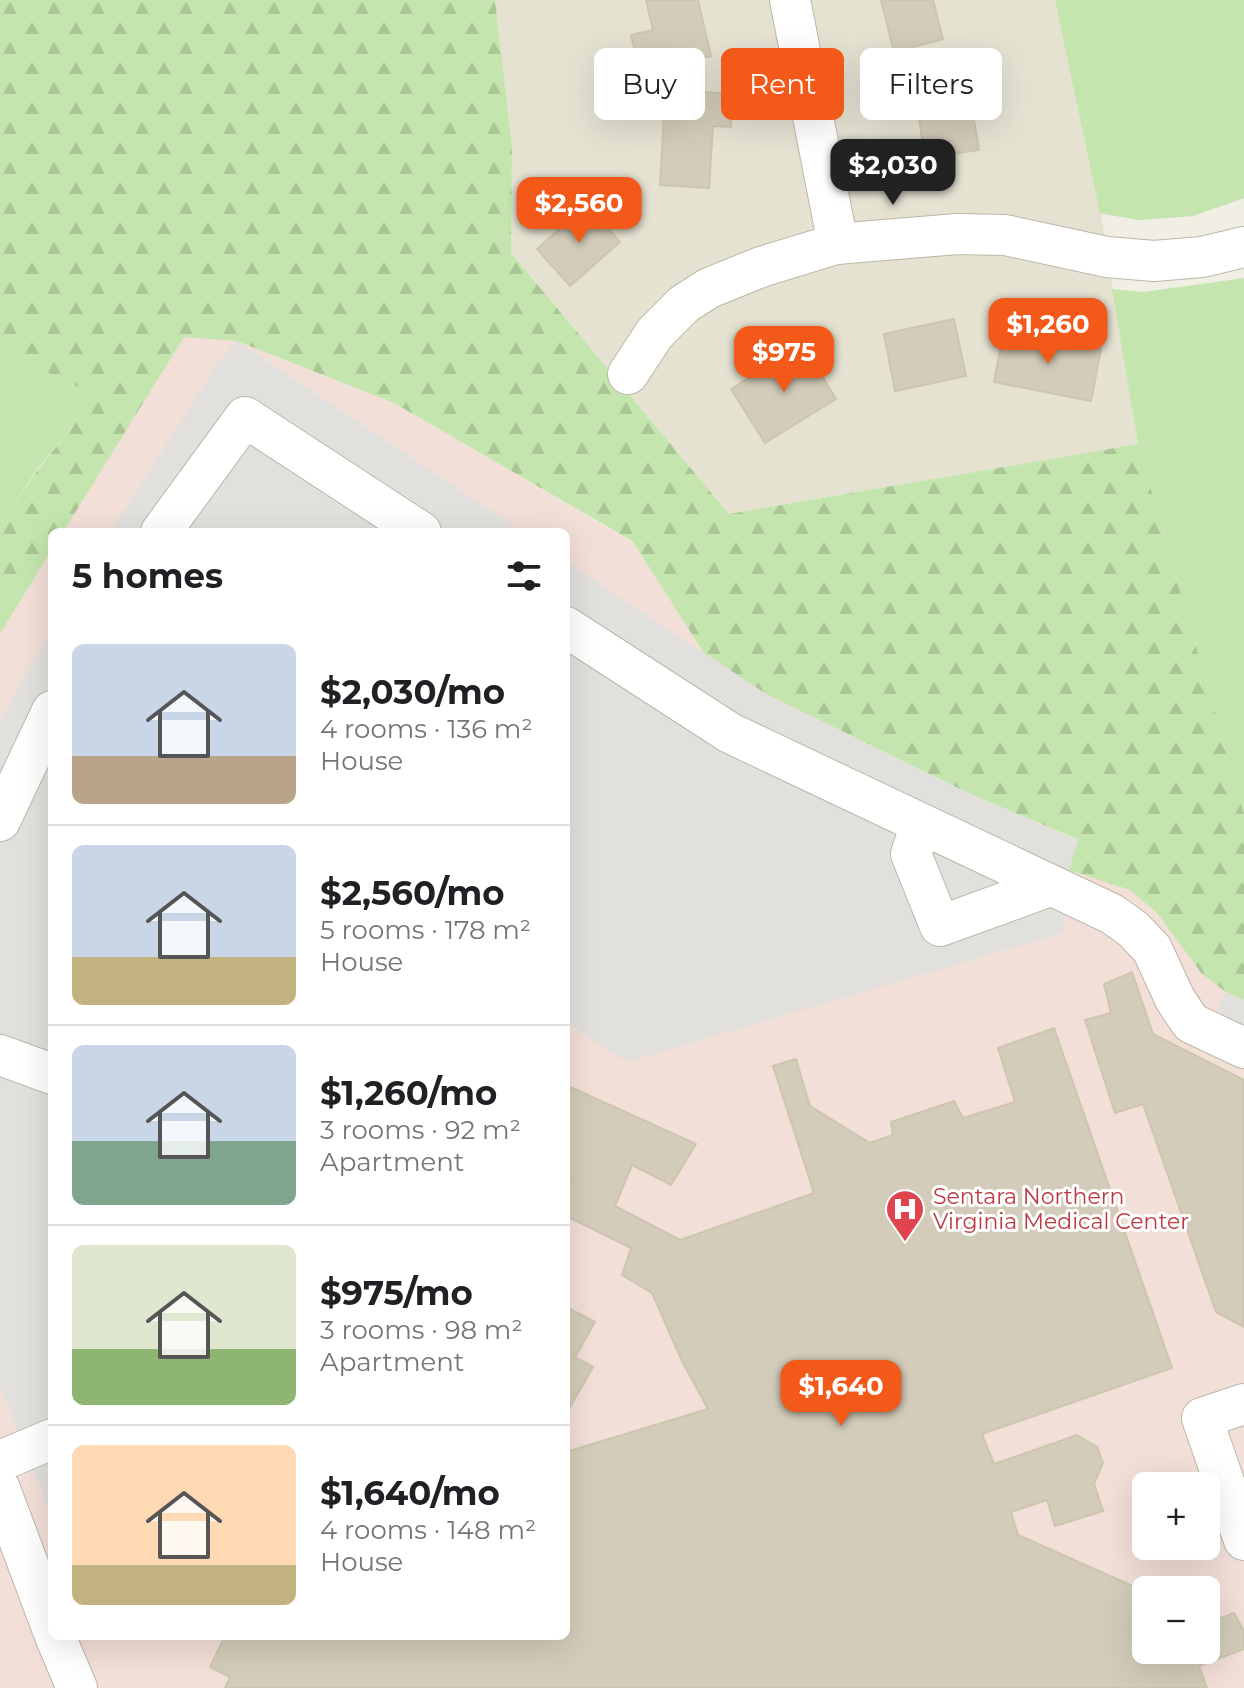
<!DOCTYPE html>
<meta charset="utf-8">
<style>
:root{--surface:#fff;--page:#f2f2f2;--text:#202124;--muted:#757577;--line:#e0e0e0;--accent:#f35a19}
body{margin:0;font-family:Montserrat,sans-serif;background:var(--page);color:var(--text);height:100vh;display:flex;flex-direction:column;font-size:30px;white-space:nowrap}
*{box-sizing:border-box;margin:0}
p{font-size:26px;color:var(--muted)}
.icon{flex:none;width:44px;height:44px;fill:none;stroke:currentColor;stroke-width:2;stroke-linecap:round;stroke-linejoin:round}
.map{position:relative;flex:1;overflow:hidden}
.panel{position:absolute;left:48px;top:528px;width:522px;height:1112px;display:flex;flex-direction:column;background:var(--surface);border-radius:12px;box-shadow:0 8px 32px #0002}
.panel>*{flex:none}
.guide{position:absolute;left:594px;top:48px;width:530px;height:72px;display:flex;gap:16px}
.fabs{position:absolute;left:1132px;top:1472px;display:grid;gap:16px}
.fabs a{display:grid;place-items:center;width:88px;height:88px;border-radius:12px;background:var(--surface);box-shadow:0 8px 32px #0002;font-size:40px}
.price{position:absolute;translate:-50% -68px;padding:0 18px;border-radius:16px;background:var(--accent);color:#fff;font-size:26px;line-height:52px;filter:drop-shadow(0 2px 4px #0008)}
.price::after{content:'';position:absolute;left:50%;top:48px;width:24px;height:18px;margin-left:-12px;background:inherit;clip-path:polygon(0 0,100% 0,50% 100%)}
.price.active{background:#222;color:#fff}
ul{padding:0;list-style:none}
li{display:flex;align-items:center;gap:24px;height:200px;padding:0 24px}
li+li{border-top:2px solid var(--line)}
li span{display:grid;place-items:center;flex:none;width:224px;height:160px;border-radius:12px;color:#555}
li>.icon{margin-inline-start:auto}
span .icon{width:96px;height:96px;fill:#fffc;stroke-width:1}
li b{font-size:34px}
h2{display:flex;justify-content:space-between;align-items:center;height:96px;padding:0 24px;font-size:34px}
.chip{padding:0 28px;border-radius:12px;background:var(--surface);box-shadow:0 8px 32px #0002;font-size:28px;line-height:72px}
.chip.active{background:var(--accent);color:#fff}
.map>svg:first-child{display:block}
.residential{fill:#e5e2d2}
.medical{fill:#f2dfd7;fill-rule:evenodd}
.grass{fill:#c4e5ad}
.forest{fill:url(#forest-firs)}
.parking{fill:#e2e0dc}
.building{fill:#d3ccba;stroke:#cdc5ad;stroke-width:2}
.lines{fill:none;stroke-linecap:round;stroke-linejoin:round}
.minor-casing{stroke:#bcb8a7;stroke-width:42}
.minor{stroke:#fff;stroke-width:40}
.labels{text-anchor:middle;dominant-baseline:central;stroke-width:6;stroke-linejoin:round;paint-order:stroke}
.health-label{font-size:22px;fill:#be3a42;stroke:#fff;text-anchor:start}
</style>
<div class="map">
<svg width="1244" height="1688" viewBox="0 0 1244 1688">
<defs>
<pattern id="forest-firs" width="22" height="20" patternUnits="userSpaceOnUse" patternTransform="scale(2)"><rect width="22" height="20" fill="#c4e5ad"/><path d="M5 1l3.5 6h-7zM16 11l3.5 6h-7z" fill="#aac695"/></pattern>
</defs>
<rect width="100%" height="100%" fill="#f1efe4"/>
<polygon class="residential" points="495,0 1244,0 1244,198 1193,216 1139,220 1101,214 1138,444 729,514 511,253 512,146"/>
<path class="medical" d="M184,336L237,341L394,403L632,542L704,653L1070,870L1130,890L1157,913L1202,974L1226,992L1244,1000V1688H0V634L52,548V1636H566V532H62ZM1146,1486H1206V1546H1146ZM1146,1590H1206V1650H1146Z"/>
<g class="grass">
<polygon points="1055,0 1244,0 1244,198 1193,216 1139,220 1100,213"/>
<polygon points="1244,278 1244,814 1138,444 1112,289 1144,292"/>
<polygon points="0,337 3,342 45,371 90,391 82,415 38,468 3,521 0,531"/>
<polygon points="0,578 4,584 25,593 0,634"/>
</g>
<polygon class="forest" points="0,0 495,0 512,146 511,253 729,514 1138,444 1244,814 1244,1000 1226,992 1202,974 1157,913 1130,890 1069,870 1077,839 970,794 766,694 704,653 632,541 394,403 237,341 184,337 63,532 52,532 52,549 25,593 4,584 0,578 0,531 3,521 39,468 82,415 89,392 45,371 3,342 0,337"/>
<g class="parking">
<polygon points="237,341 523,532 111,532 217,364"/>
<polygon points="566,561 766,694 970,794 1078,840 1069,870 1063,933 627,1062 566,1022"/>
<polygon points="52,628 52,1519 0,1386 0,721"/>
<polygon points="1226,992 1244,1000 1244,1029 1214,1016"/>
</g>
<g class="building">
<polygon points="646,0 698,0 711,56 640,73 631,35 653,30"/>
<polygon points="881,0 933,0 943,39 894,52"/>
<polygon points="968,83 979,150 925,158 915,92"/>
<polygon points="689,91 733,94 731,127 713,126 709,188 660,185 664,116 688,118"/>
<polygon points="587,204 620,242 570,286 537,249"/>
<polygon points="954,319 966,376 895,391 884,334"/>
<polygon points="1004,330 1101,349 1091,401 994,382"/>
<polygon points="803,345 836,399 765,443 731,389"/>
<polygon points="1132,972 1153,1034 1244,1080 1244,1327 1216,1312 1143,1104 1115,1113 1085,1020 1111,1013 1104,984"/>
<polygon points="1054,1028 1172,1368 982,1434 994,1464 1077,1435 1097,1447 1103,1463 1094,1484 1103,1511 1055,1526 1047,1500 1011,1512 1018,1535 1146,1592 1146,1650 1206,1650 1206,1624 1234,1613 1244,1631 1244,1649 1199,1666 1207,1688 225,1688 230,1677 210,1667 225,1636 566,1636 566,1452 708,1409 682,1361 652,1293 622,1275 631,1248 566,1216 566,1193 573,1181 566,1178 566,1085 696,1144 671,1185 632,1165 615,1206 680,1240 814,1193 773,1066 796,1059 810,1106 870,1143 893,1135 891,1122 954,1101 963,1118 1015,1102 998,1048"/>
<polygon points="566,1307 595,1322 575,1357 593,1367 566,1414"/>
</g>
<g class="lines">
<defs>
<g id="minor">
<polyline points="790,0 838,244"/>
<polyline points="628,374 655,333 684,304 709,288 761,267 836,244 958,234 1005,235 1107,257 1154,261 1202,257 1244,247"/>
<polyline points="161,532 245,417 421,532"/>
<polyline points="566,627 730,733 1112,914 1133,929 1152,949 1175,999 1191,1023 1244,1048"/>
<polyline points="0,821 52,711"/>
<polyline points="927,827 916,839 911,854 940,926 1050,886"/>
<polyline points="0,1055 52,1074"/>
<polyline points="1244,1404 1202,1418 1244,1540"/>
<polyline points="0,1461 52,1439"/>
<polyline points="0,1489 52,1628"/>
<polyline points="55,1636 77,1688"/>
</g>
</defs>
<use href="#minor" class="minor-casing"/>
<use href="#minor" class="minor"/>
</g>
<defs>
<symbol id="hospital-pin" viewBox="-11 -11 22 30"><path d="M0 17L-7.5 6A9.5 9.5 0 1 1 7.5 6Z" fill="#e0444e" stroke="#fff"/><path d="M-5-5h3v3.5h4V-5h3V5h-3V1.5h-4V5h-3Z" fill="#fff"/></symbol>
</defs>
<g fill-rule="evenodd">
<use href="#hospital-pin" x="883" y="1187" width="44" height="60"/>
</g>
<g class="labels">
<g class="health-label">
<text x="933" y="1196">Sentara Northern<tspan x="933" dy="25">Virginia Medical Center</tspan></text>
</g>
</g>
</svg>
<div class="fabs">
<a>+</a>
<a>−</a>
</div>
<b class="price active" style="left:893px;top:207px">$2,030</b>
<b class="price" style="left:579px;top:245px">$2,560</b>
<b class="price" style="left:1048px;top:366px">$1,260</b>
<b class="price" style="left:784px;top:394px">$975</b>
<b class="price" style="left:841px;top:1428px">$1,640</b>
<div class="guide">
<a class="chip">Buy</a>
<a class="chip active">Rent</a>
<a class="chip">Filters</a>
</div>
<section class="panel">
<h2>5 homes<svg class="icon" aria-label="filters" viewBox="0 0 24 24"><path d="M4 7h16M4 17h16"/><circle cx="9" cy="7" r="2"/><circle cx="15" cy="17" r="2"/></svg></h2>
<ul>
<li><span style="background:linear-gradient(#c9d6e8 70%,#b9a48a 0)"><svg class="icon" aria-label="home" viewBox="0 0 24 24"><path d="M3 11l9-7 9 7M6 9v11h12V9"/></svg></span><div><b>$2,030/mo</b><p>4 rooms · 136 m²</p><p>House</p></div></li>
<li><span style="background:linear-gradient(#c9d6e8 70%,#c2b280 0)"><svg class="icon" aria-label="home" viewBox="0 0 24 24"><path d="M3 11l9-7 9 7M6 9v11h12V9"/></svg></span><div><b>$2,560/mo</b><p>5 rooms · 178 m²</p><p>House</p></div></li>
<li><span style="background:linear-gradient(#c9d6e8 60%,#7fa58c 0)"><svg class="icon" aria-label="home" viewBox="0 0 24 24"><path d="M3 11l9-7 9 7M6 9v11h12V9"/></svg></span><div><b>$1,260/mo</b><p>3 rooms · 92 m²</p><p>Apartment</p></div></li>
<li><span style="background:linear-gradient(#dfe7d0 65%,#8fb573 0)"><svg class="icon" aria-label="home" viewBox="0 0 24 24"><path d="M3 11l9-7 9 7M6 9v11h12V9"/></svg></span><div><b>$975/mo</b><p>3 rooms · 98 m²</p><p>Apartment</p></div></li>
<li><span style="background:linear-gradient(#ffd9b3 75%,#c2b280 0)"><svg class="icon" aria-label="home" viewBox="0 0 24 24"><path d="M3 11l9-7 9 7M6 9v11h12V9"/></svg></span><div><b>$1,640/mo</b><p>4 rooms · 148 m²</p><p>House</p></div></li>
</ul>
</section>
</div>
